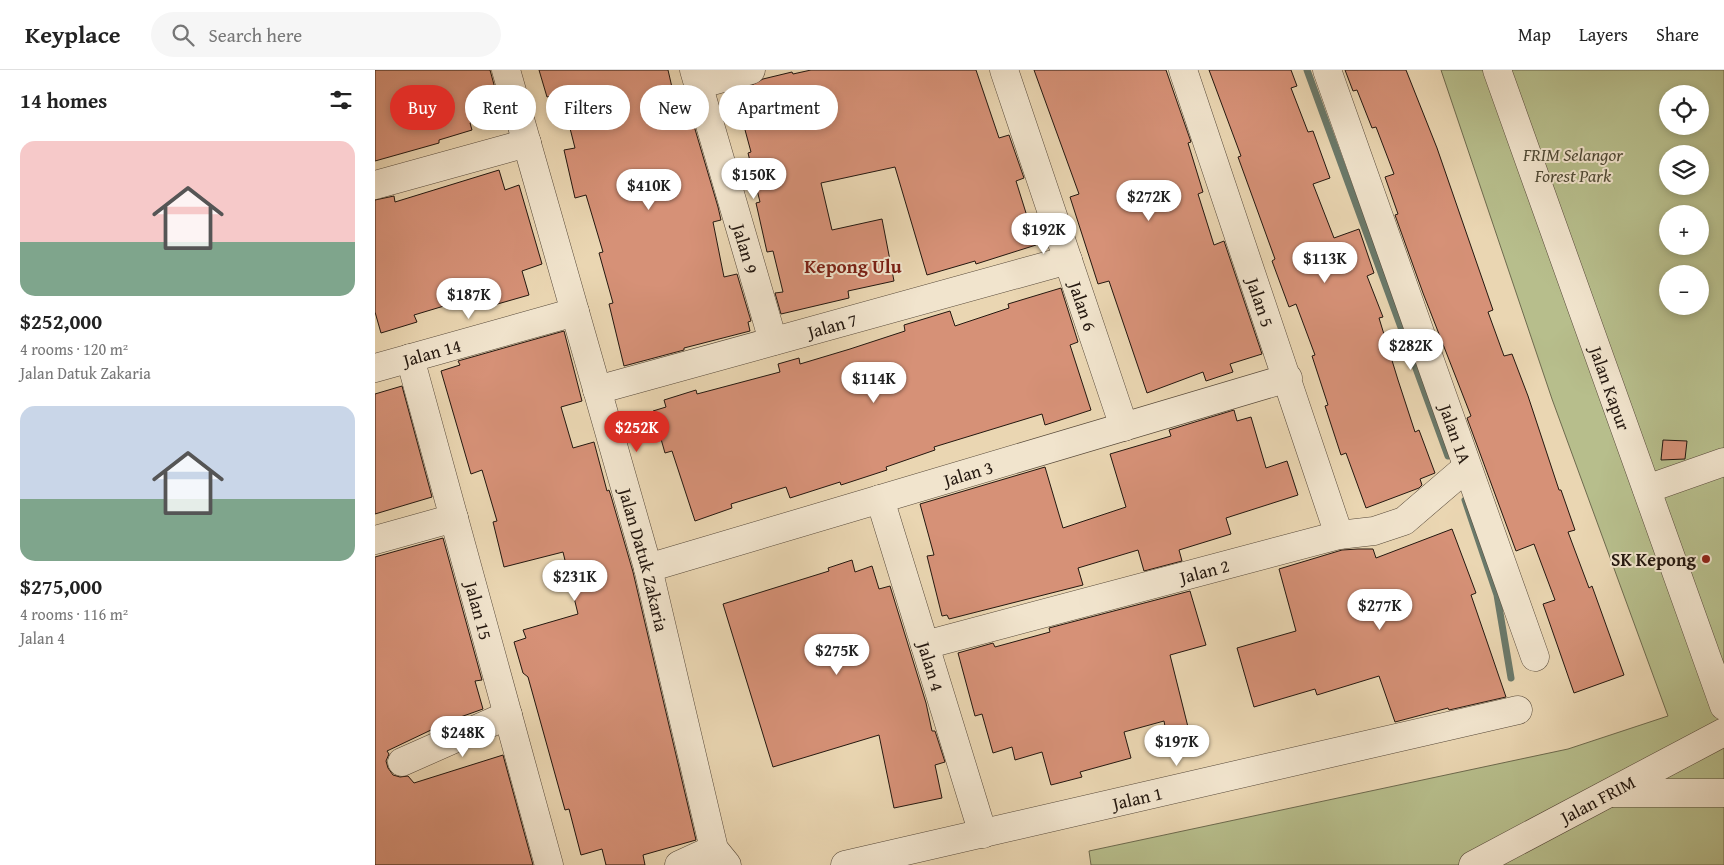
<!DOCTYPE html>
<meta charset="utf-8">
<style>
:root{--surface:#fff;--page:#f6f6f6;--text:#222;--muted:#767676;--line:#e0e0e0;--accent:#d93025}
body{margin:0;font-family:"Gentium Book Plus",serif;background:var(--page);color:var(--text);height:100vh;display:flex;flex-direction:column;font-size:19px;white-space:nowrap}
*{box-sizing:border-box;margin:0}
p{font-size:16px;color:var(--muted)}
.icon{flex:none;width:28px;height:28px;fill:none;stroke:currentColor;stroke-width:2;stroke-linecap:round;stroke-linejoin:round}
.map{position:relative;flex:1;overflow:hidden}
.sheet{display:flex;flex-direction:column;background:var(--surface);width:375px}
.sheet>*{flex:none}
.hud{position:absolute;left:15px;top:15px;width:475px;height:45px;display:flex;gap:10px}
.fabs{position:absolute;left:1284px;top:15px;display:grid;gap:10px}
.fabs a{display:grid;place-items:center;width:50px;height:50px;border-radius:50%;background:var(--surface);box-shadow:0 2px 8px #0003;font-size:25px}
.price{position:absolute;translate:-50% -42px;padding:0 11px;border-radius:18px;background:#fff;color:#222;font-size:16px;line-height:32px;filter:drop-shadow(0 1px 2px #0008)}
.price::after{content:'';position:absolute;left:50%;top:30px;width:15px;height:11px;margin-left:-8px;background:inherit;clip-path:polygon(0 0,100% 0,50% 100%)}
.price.current{background:var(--accent);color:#fff}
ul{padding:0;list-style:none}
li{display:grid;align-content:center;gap:10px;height:265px;padding:0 20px}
li span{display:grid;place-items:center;height:155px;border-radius:15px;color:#555}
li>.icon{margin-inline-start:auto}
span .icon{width:90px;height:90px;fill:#fffc;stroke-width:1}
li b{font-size:21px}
h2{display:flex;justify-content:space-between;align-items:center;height:60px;padding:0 20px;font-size:21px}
.tag{padding:0 18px;border-radius:22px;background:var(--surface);box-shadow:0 2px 8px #0003;font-size:18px;line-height:45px}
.tag.current{background:var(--accent);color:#fff}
header{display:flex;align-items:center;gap:30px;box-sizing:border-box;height:70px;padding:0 25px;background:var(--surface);border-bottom:1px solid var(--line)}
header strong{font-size:24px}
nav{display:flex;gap:28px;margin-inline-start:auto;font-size:18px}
.search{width:350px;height:45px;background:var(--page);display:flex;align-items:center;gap:12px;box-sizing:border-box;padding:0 18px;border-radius:28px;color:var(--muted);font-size:19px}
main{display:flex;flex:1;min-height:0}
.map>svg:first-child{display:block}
.green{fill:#b7be8c;stroke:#6d6a4e;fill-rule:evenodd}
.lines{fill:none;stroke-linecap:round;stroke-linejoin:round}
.stream{stroke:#6a796a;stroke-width:7}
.building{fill:#d69177;stroke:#23170f}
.minor-casing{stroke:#554738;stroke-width:29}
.minor{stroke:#f1e4cd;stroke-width:28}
.poi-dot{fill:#8f2418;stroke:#f1e4cd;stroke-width:2}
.labels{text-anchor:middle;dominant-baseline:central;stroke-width:4;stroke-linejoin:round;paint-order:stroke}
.park-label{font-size:18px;font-style:italic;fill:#4f4934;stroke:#f1e4cd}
.street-label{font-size:18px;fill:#23170f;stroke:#f1e4cd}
.poi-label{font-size:18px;font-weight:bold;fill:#23170f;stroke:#f1e4cd;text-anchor:end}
.neighbourhood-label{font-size:19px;font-weight:bold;fill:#7a1f14;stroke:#f1e4cd}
</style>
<header>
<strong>Keyplace</strong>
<div class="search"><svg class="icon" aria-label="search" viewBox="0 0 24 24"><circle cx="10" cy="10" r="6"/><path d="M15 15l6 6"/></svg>Search here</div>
<nav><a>Map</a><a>Layers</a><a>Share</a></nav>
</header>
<main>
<section class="sheet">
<h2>14 homes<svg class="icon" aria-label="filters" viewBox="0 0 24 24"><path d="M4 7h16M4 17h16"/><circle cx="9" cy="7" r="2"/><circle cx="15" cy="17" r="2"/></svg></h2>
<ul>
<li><span style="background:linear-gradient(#f6c9c9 65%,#7fa58c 0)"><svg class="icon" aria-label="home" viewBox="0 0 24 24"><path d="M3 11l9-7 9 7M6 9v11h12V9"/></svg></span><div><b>$252,000</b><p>4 rooms · 120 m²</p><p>Jalan Datuk Zakaria</p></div></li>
<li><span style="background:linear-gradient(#c9d6e8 60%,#7fa58c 0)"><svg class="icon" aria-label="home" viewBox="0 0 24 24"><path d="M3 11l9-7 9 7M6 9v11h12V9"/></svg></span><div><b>$275,000</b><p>4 rooms · 116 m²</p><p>Jalan 4</p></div></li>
</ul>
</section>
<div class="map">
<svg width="1349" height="795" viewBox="0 0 1349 795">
<rect width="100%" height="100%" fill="#ead6b2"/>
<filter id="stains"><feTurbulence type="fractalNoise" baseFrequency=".004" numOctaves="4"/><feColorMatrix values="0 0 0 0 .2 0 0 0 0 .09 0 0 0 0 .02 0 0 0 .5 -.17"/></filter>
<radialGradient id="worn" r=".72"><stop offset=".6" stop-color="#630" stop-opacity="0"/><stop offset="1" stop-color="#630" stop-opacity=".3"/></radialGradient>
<path class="green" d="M1066,0H1349V795H716L714,781L1193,679L1293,646L1177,329ZM1292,24H1325V56H1292ZM1292,84H1325V116H1292ZM1292,144H1325V176H1292ZM1292,204H1325V236H1292Z"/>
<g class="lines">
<g class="stream">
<polyline points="932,0 1073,386"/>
<polyline points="1090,430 1122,525 1136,608"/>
</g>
</g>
<g class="building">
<polygon points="0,0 115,0 127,44 95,53 97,60 64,70 64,73 0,91"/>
<polygon points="164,0 293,0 305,52 317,49 343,137 346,150 338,152 349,207 362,204 376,251 373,252 375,261 309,278 309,280 249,296 234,234 238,233 224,183 228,182 211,125 200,128 189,80 200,78 186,23 172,27"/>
<polygon points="436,0 601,0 624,68 634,65 649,108 641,111 661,175 601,194 600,191 552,205 520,97 446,113 457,160 507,149 519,211 473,221 474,228 406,244 400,223 408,222 398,181 392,182 381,133 385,132 373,83 376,82 363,34 376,31 373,17 388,9 417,2 418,4"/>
<polygon points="659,0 791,0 816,72 813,73 828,122 823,124 839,175 849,171 887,284 855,294 858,302 831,311 828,302 772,323 734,211 723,214 695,127 704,124"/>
<polygon points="834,0 916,0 922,16 916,18 933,62 938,61 955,108 938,114 959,168 984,159 999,203 992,206 1008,247 1004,248 1023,310 1040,362 1044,360 1060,403 1045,409 1047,415 1044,418 991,438 971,383 966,385 950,336 953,335 937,286 940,285 921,234 914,237 897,191 900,189 863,87 866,86"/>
<polygon points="970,0 1031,0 1062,78 1118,240 1113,242 1129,286 1137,284 1153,326 1184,420 1186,420 1200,460 1193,462 1214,518 1217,516 1249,605 1199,623 1168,534 1180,530 1159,474 1141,481 1092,348 1096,346 1048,223 1020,145 1023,144 1010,107 1019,104 1001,57 997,58 982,20 978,21"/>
<polygon points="124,100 130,120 144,115 167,194 147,201 154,225 112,237 109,224 39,245 42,252 6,263 0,242 0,130 19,126 20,132"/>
<polygon points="686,218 703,272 695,275 716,340 670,355 667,344 559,377 560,380 511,397 512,400 466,415 465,412 415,428 411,417 356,434 357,438 320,451 297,381 290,383 278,341 291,337 289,330 321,320 322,324 405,302 403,294 424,288 425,294 475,279 530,261 529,255 575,241 580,256 634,238 633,234"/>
<polygon points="189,261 207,331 186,337 198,378 219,372 232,421 234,420 236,426 258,502 321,770 268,785 270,795 231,795 227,779 206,785 194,739 190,740 153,607 148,603 139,572 151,568 148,560 203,544 188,482 129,497 118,452 122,451 107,400 96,404 66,301 85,295 83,291"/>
<polygon points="27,316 57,427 0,444 0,324"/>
<polygon points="859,340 862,351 876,347 891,398 912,391 923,425 851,448 856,464 804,480 807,491 769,501 763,480 703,498 708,515 574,549 572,545 567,546 552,486 559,485 545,434 670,397 688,458 751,437 735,384 796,366 794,360"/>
<polygon points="1288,370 1312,371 1310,389 1286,390"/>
<polygon points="1077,459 1101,523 1096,525 1131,627 1074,640 1073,638 1020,652 1004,606 942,625 940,619 879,637 862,578 921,561 904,499 967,480 983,479 998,479 1001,488"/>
<polygon points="68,468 107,610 100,611 108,639 77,650 12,681 14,684 11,691 13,698 18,705 25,707 33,706 39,713 128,685 158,795 0,795 0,487"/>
<polygon points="477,490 480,502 497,496 504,519 515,516 551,633 557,661 560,661 570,692 560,695 567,728 519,738 504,665 398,697 348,534 454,501 453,498"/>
<polygon points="815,521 831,575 795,585 814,661 792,667 789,651 749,662 756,688 705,702 707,707 676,715 667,682 640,690 637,677 618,683 607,644 600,646 583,583 618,573 620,577 675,562 674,558"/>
</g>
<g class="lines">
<defs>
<g id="minor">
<path id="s1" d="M131,0L273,498L339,779L352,795"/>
<path id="s2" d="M319,0L398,271"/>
<path id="s3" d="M629,0L749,357"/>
<path id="s4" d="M808,0L964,465"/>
<path id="s5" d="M952,0L1160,587"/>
<path id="s6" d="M1122,0L1349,636"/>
<polyline points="323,15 376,0"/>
<polyline points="0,115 152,73"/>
<path id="s7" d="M35,288L174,795"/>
<path id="s8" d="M0,298L200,242"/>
<path id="s9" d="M222,320L693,190"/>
<polyline points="1272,419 1349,392"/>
<path id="s10" d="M505,429L608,764"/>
<polyline points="0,470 79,448"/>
<path id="s11" d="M273,498L913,308"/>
<path id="s12" d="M550,575L964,465L999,461L1029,451L1092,397"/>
<polyline points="27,692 133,645"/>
<polyline points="1238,723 1349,723"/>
<polyline points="304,795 339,779"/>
<path id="s13" d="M470,795L1143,640"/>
<path id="s14" d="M1098,795L1349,662"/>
</g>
</defs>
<use href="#minor" class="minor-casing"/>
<use href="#minor" class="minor"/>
</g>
<circle class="poi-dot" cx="1331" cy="489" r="5"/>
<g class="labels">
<g class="park-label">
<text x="1198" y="84">FRIM Selangor<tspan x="1198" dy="21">Forest Park</tspan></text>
</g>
<g class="street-label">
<text stroke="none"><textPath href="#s2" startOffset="186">Jalan 9</textPath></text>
<text stroke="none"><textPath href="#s4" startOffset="245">Jalan 5</textPath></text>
<text stroke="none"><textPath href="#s3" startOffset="249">Jalan 6</textPath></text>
<text stroke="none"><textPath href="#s9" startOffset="244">Jalan 7</textPath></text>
<text stroke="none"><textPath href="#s8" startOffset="59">Jalan 14</textPath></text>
<text stroke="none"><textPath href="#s6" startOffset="338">Jalan Kapur</textPath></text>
<text stroke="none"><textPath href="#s5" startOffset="386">Jalan 1A</textPath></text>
<text stroke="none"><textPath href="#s11" startOffset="334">Jalan 3</textPath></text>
<text stroke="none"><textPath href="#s1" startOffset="509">Jalan Datuk Zakaria</textPath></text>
<text stroke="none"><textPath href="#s12" startOffset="289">Jalan 2</textPath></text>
<text stroke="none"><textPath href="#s7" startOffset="262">Jalan 15</textPath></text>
<text stroke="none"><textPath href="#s10" startOffset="175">Jalan 4</textPath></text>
<text stroke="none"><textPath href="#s13" startOffset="300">Jalan 1</textPath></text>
<text stroke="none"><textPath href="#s14" startOffset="141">Jalan FRIM</textPath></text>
</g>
<g class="poi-label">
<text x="1321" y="489">SK Kepong</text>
</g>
<g class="neighbourhood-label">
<text x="478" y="196">Kepong Ulu</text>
</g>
</g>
<rect width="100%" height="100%" filter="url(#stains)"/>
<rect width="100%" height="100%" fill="url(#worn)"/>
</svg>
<div class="fabs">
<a><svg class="icon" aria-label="locate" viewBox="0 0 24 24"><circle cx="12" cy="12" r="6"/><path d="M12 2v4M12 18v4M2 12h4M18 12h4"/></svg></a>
<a><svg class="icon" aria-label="layers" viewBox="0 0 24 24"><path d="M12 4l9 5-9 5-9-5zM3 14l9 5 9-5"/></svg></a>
<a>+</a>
<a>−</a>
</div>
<b class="price" style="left:379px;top:130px">$150K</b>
<b class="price" style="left:274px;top:141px">$410K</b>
<b class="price" style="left:774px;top:152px">$272K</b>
<b class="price" style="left:669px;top:185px">$192K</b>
<b class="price" style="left:950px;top:214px">$113K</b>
<b class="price" style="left:94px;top:250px">$187K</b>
<b class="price" style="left:1036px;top:301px">$282K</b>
<b class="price" style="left:499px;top:334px">$114K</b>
<b class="price current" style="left:262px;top:383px">$252K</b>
<b class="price" style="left:200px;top:532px">$231K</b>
<b class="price" style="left:1005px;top:561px">$277K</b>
<b class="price" style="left:462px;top:606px">$275K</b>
<b class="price" style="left:88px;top:688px">$248K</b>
<b class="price" style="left:802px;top:697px">$197K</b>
<div class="hud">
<a class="tag current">Buy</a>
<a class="tag">Rent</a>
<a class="tag">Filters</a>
<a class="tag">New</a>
<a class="tag">Apartment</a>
</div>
</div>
</main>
